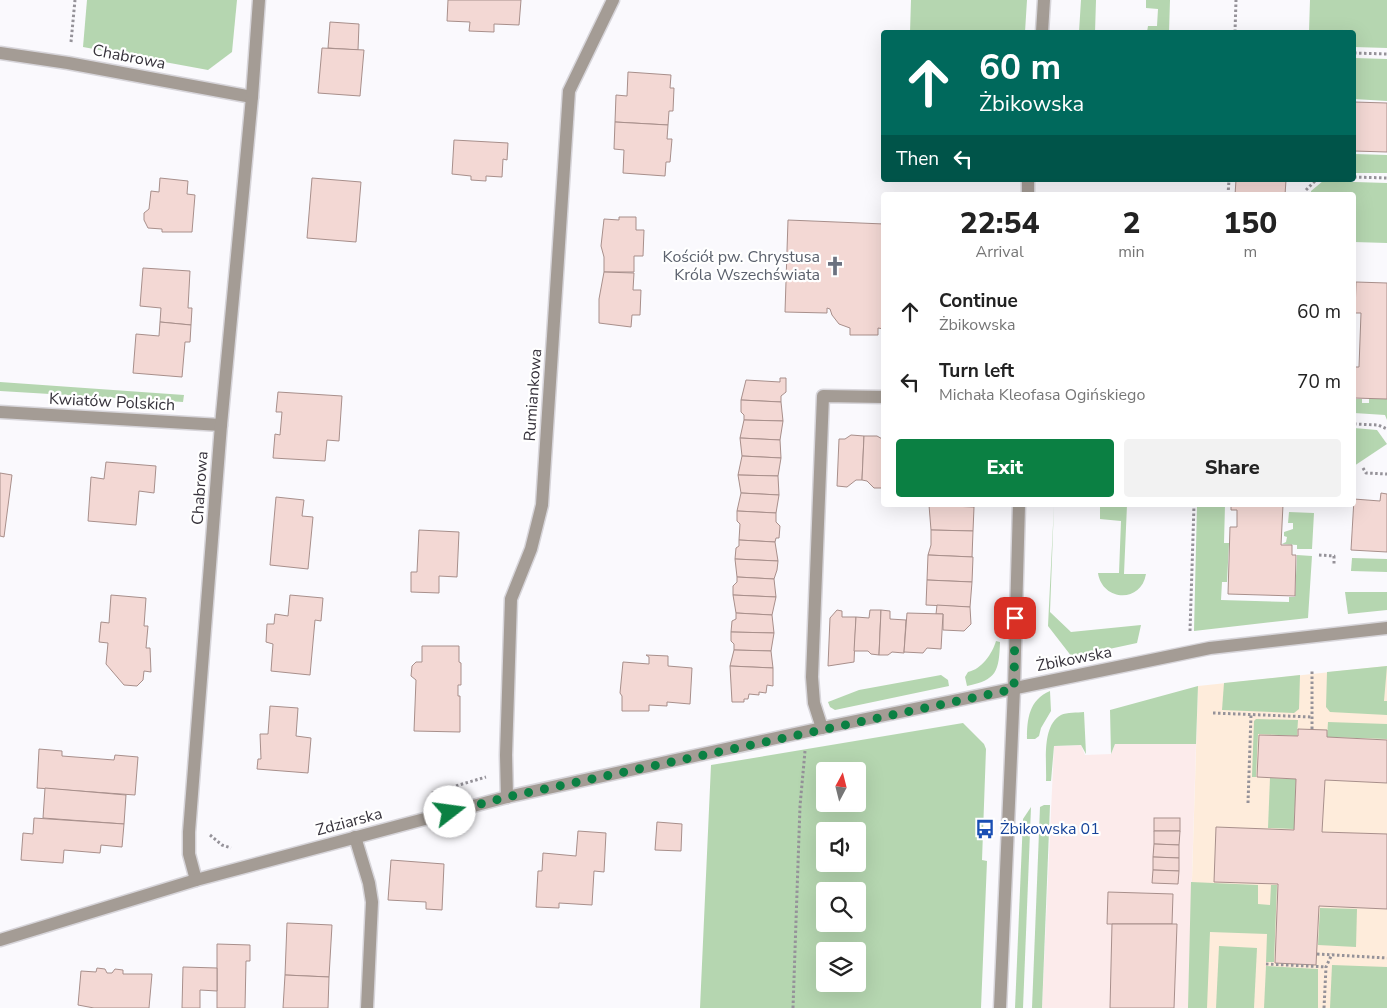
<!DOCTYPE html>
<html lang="en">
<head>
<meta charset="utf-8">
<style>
	:root { --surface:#fff; --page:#f2f2f2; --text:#222; --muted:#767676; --accent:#0b8043 }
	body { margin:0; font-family:"Nunito Sans",sans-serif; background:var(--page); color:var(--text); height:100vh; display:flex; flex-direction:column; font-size:19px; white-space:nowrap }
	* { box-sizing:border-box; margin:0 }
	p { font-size:16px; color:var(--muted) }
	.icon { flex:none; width:28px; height:28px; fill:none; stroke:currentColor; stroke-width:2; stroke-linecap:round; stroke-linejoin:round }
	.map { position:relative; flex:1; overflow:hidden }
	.details { position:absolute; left:881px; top:192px; width:475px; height:315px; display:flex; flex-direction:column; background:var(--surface); border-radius:5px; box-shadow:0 5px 20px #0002 }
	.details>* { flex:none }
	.hud { position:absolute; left:881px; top:30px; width:475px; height:152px; border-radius:5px; box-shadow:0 5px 20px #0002; background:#00695c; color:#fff; overflow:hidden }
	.needle { width:32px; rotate:7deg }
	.buttons { position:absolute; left:816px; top:762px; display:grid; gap:10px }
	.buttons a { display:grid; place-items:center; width:50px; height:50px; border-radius:5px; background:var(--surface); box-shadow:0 5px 20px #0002; font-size:25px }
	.pin { position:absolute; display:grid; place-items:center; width:42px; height:42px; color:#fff; margin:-21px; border-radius:10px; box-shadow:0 2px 8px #0006 }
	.me { position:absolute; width:55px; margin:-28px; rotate:75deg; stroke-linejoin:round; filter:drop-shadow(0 0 4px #0008) }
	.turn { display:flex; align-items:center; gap:18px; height:105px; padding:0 15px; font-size:22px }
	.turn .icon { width:65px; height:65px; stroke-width:2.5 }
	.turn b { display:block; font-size:35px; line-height:42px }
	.then { display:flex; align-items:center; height:48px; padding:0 15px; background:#0003; gap:10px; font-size:19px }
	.eta { display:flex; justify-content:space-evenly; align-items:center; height:85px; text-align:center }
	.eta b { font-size:30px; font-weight:800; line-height:35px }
	.cta { display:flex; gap:10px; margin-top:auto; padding:10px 15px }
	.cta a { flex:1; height:58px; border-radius:5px; background:var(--accent); color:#fff; font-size:20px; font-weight:800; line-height:58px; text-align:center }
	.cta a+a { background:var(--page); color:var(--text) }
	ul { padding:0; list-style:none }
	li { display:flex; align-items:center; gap:15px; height:70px; padding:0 15px }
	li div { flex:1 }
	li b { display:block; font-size:19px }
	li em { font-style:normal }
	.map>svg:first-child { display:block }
	.commercial { fill:#fcebeb }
	.education { fill:#feecdb }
	.green { fill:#b5d6b0; fill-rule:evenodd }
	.building { fill:#f3d8d4; stroke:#a88f8b }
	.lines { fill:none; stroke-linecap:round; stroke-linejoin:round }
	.service-casing { stroke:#d7d5da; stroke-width:15 }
	.minor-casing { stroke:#d7d5da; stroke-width:15 }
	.path { stroke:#959299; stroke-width:3; stroke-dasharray:2.5 2.5; stroke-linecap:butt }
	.service { stroke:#a49c95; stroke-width:12 }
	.minor { stroke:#a49c95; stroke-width:12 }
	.route { stroke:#0b8043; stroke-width:9; stroke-dasharray:0 16.2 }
	.labels { text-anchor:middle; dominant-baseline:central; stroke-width:4.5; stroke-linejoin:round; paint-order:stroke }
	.street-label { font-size:16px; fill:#36323b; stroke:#fff }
	.worship-label { font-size:16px; fill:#5b616d; stroke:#fff; text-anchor:end }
	.transit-label { font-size:16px; fill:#164399; stroke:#fff; text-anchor:start }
</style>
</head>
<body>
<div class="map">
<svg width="1387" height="1008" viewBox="0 0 1387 1008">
	<rect width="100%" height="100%" fill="#faf9fd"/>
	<polygon class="commercial" points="1115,744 1196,744 1188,1008 1042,1008 1054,746 1081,745 1085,755 1111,754"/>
	<polygon class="education" points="1387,666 1387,1008 1188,1008 1198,686"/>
	<g class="green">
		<polygon points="87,0 237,0 232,52 208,70 83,47"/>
		<polygon points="911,0 1027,0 1025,32 910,32"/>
		<polygon points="1081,0 1096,0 1095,32 1079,32"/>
		<polygon points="1146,0 1170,0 1169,32 1147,32 1148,26 1157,26 1158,9 1146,8"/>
		<polygon points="1310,0 1387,0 1387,48 1354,47 1354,32 1309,32"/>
		<polygon points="1354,58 1387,59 1387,101 1354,99"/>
		<polygon points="1354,154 1387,155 1387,173 1354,173"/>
		<polygon points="1323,181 1387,183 1387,243 1354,242 1354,195 1311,195 1311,191"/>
		<polygon points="0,382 184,395 183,402 0,391"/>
		<polygon points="1369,398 1387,399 1387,420 1385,415 1354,413 1354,399 1362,399 1362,403 1369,403"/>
		<polygon points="1354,428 1377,430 1387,444 1354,466"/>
		<polygon points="1054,505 1050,612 1071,632 1141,625 1137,643 1072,657 1048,626"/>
		<path d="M1100,505H1127L1124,574H1146C1141,604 1102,601 1098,573H1119L1121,521L1100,519Z"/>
		<polygon points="1197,505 1225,505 1224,543 1229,543 1227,582 1222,582 1221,600 1289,602 1289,597 1295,597 1297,555 1312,556 1308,618 1194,631"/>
		<polygon points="1289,512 1314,513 1312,549 1297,549 1297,545 1282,544 1286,542 1287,537 1284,536 1284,532 1293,529 1293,523 1288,523"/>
		<polygon points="1352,558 1387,559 1387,572 1351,571"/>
		<polygon points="1345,592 1387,592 1387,610 1348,614"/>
		<path d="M996,641L1000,642C999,671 997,680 967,686L965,677L968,672C982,669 992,654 996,641Z"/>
		<polygon points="1387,666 1384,701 1387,701 1387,715 1330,712 1326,707 1327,672"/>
		<polygon points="941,675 948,680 949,686 835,710 830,707 828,702 859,690"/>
		<polygon points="1300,675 1299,709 1294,713 1222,710 1224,683"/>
		<polygon points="1198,686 1196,744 1115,744 1111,754 1110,710"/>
		<path d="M1050,691L1051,711L1041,728L1039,736L1035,739H1027C1027,719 1029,700 1050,691Z"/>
		<path d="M1084,712L1086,754L1081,745L1054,746L1051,781H1046C1047,763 1041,726 1061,715C1067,712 1077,713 1084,712Z"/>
		<polygon points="1256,719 1298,720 1297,736 1258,734 1256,777 1252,777 1254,721"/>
		<polygon points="1328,722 1387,724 1387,739 1327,737"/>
		<path d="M963,723L984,744L986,749L982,860L987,861L981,1008H700L711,765ZM825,771H858V804H825ZM825,831H858V864H825ZM825,891H858V924H825ZM825,951H858V984H825Z"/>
		<polygon points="1270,778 1296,779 1294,829 1268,828"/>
		<polygon points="1044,805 1050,805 1042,1008 1032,1008 1040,807"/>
		<polygon points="1031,807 1023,1008 1015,1008 1023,819"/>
		<polygon points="1191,882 1258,885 1258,904 1270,905 1271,885 1277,885 1274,962 1266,962 1267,934 1210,932 1207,1008 1188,1008"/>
		<polygon points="1320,908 1357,909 1356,947 1318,945"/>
		<polygon points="1219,946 1257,948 1254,1008 1216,1008"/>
		<polygon points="1332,965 1387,967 1387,1008 1330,1008"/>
		<polygon points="1266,966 1318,969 1318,1008 1264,1008"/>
	</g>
	<g class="building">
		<polygon points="448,0 521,0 519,25 494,24 494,32 469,31 470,22 447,21"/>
		<polygon points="330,22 359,24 358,50 328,48"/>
		<polygon points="322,48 364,50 360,96 318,93"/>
		<polygon points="628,72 671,75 670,88 674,88 673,111 669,111 668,125 615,122 616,95 627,96"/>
		<polygon points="1354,102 1387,103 1387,152 1354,151"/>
		<polygon points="615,122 668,125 667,139 672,139 670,162 666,162 665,176 623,173 624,150 614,149"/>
		<polygon points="454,140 508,143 507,160 503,159 502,177 486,176 486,181 471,180 471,176 452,174"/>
		<polygon points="160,178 188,181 187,194 195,195 192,232 162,232 162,229 148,228 144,220 144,213 149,209 151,191 159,192"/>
		<polygon points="312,178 361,182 356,242 307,238"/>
		<polygon points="1236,180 1286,180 1285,195 1235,195"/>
		<polygon points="619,217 636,217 636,230 644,230 643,256 634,256 634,272 604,272 604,257 601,246 604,219 619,220"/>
		<polygon points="788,220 884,224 884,329 878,328 878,335 850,335 850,328 839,324 832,315 830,309 827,308 827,313 785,312"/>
		<polygon points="143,268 190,271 188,308 192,308 191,325 160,322 161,308 140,306"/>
		<polygon points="604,272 634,273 633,290 641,290 640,315 632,315 631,327 599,323 599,299"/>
		<polygon points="1356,282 1387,283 1387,399 1354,398 1354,367 1359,367 1361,313 1355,313"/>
		<polygon points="160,322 191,325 190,342 185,342 182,377 133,373 136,334 159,336"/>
		<polygon points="780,378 786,378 786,392 781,396 781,402 741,400 746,380 780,382"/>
		<polygon points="278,392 342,396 339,441 327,440 325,461 273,458 275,434 280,435 282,412 276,412"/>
		<polygon points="741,400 781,402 783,421 744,420 744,415 741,412"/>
		<polygon points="744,420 783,421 780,440 740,438"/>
		<polygon points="851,435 864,436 862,480 856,480 847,487 837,486 839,439 845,439"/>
		<polygon points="864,436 877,436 884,440 884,488 874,488 867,481 862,480"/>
		<polygon points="740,438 780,440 781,458 742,456"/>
		<polygon points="742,456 781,458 778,476 738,475"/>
		<polygon points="106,462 156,466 154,493 139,491 136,525 88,521 91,477 104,479"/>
		<polygon points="0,473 12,475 4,537 0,536"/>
		<polygon points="738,475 778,476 779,495 741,493"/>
		<polygon points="741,493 779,495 776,513 737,511"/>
		<polygon points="1381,493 1387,494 1387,552 1351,550 1354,499 1380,501"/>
		<polygon points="276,497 304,500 302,516 313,517 308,569 270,565"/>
		<polygon points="929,505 974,507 973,531 931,530"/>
		<polygon points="1231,505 1283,505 1281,545 1292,545 1292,555 1296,555 1295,596 1228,594 1230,527 1237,527 1237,510 1231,510"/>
		<polygon points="737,511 776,513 776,522 780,526 779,538 776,538 775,542 739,540 740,524 737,521"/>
		<polygon points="419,530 459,532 457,577 439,576 439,593 411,592 411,572 417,572"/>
		<polygon points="931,530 973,531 972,557 928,555 931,545"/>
		<polygon points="739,540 775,542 778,561 735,559 736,548 739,546"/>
		<polygon points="928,555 973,557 972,582 927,580"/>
		<polygon points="735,559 778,561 777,570 774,579 737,577"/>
		<polygon points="737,577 774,579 776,597 733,595 733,586 737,582"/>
		<polygon points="927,580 972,582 970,607 926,605"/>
		<polygon points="111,595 146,598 144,626 148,626 146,648 150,648 151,672 144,671 143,680 137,686 124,685 106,664 108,643 99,642 101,622 109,623"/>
		<polygon points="290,595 323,598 321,621 315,620 310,675 271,671 273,644 266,642 267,624 274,624 275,614 288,616"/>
		<polygon points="733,595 776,597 772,615 736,613"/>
		<polygon points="937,605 970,607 971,624 964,631 943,630 943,614 936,614"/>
		<polygon points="837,610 842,611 842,617 856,617 854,662 828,666 830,618"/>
		<polygon points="870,610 881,610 879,655 871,654 868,651 854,651 856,617 869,618"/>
		<polygon points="881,610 890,611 890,619 906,620 904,653 892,652 888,655 879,655"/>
		<polygon points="736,613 772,615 774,633 731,632 732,621 736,619"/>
		<polygon points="907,613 943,614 941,649 927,648 923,653 904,652"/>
		<polygon points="731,632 774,633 771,651 734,650 734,644 731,641"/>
		<polygon points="422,646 459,646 459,662 461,663 461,685 458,685 458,696 460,696 460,732 414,731 416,680 411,676 412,666 416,662 422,662"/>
		<polygon points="734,650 771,651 773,668 730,666"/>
		<polygon points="646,655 668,656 668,666 692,668 690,704 667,702 667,706 649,705 649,711 622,711 622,696 620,693 623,662 649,664 649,657"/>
		<polygon points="730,666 773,668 773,686 767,685 766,693 759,692 759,695 749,694 748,699 744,699 744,702 732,702"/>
		<polygon points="270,706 298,708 296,736 311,738 308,773 257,769 258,759 261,759 260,734 268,734"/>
		<polygon points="1298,729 1327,730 1327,737 1387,740 1387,783 1325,780 1322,832 1387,834 1387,909 1319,906 1316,965 1275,963 1278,884 1214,882 1216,827 1294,830 1296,779 1257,777 1259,735 1298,736"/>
		<polygon points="39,749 62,751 62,756 114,760 115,755 138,757 135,795 37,788"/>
		<polygon points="45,788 126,795 124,824 43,818"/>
		<polygon points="34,818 124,824 122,847 101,845 100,853 64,850 63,863 21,860 23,833 33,834"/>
		<rect x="1154" y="818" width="26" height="13"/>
		<polygon points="657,822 682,824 681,851 655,850"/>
		<polygon points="578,831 606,833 604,872 594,871 592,905 559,903 559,908 536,907 538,871 542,871 543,853 576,856"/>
		<polygon points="1154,831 1180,831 1179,845 1154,844"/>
		<polygon points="1154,844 1179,845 1179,858 1153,857"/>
		<polygon points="1153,857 1179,858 1179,871 1153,870"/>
		<polygon points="391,860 444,864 442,910 426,909 426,902 388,900"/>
		<polygon points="1153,870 1179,871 1178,884 1152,883"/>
		<polygon points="1108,892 1173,894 1172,924 1107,924"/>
		<polygon points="287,923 332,925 329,977 285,975"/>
		<polygon points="1112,924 1177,924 1174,1008 1110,1008"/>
		<polygon points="217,944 250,945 250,961 246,961 245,1008 217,1008"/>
		<polygon points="183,967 217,968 217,991 200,990 200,1008 182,1008"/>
		<polygon points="97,968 105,969 107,973 112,973 115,969 123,970 123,974 152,974 149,1008 94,1008 78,1005 81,971 96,972"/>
		<polygon points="285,975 329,977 328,1008 283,1008"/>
	</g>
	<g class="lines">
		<defs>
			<g id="service">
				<polyline points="822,728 814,703 812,677 823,396 884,397"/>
				<polyline points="355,837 369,883 372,902 367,1008"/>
			</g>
			<g id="minor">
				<polyline points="1042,32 1044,0"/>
				<polyline points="0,53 68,63 252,97"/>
				<polyline points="1028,195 1028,180"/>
				<polyline points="0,412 221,425"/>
				<polyline points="507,797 506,755 511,599 531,549 542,505 569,91 613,0"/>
				<polyline points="196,880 189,854 189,832 221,425 252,97 259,0"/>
				<polyline points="0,940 196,880 507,797 822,728 1210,648 1387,628"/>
				<polyline points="1000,1008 1014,689 1019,505"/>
			</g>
		</defs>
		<use href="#service" class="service-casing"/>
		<use href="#minor" class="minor-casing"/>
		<g class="path">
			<polyline points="1235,32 1236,0"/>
			<polyline points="71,42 75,0"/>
			<polyline points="1354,53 1387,54"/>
			<polyline points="1354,177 1387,178"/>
			<polyline points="1228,195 1229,180"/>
			<polyline points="1306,195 1306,190 1316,180"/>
			<polyline points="1354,424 1378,425 1387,429"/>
			<polyline points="1363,468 1366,473 1387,474"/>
			<polyline points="1319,555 1334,556 1334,566"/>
			<polyline points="1190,631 1194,505"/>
			<polyline points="1213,713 1312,717"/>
			<polyline points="1312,729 1312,670"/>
			<polyline points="432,793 486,777"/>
			<polyline points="1248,803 1251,715"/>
			<polyline points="210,835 222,845 231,848"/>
			<polyline points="1317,954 1387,958"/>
			<polyline points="1266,964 1326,967"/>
			<polyline points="793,1008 800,806 805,751"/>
			<polyline points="1324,1008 1326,967 1332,954"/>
		</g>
		<use href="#service" class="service"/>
		<use href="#minor" class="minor"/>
	</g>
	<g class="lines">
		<polyline class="route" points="450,812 507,797 1014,689 1015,618"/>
	</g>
	<defs>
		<symbol id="church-bare" viewBox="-9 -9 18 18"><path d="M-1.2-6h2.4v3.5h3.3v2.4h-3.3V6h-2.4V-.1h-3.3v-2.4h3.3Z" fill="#6b7280" stroke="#fff" stroke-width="2.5" paint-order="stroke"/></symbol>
		<symbol id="bus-bare" viewBox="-9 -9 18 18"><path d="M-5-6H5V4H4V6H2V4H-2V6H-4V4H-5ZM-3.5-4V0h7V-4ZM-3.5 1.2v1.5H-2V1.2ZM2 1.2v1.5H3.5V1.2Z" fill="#1a4fb4" stroke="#fff" stroke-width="2.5" paint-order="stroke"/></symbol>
	</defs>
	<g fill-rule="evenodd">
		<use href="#church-bare" x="821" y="252" width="28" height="28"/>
		<use href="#bus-bare" x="971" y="815" width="28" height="28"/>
	</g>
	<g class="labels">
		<g class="street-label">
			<text transform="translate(129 57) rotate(11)">Chabrowa</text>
			<text transform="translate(533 395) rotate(-86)">Rumiankowa</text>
			<text transform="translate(112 402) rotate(3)">Kwiatów Polskich</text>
			<text transform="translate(200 488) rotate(-86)">Chabrowa</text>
			<text transform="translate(1074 659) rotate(-11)">Żbikowska</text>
			<text transform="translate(349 822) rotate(-15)">Zdziarska</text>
		</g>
		<g class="worship-label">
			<text x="820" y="257">Kościół pw. Chrystusa<tspan x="820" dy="18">Króla Wszechświata</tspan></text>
		</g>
		<g class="transit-label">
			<text x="1000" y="829">Żbikowska 01</text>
		</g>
	</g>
</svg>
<div class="buttons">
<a><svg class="needle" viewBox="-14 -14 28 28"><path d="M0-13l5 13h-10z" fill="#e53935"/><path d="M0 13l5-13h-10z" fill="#767676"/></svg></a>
<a><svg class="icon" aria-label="sound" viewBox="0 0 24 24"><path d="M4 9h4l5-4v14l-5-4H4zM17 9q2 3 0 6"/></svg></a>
<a><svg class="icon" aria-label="search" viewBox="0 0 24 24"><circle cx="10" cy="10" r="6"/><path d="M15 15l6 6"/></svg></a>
<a><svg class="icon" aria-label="layers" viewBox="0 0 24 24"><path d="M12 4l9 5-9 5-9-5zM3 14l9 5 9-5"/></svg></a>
</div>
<div class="pin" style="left:1015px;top:618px;background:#d93025"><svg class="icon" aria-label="arrive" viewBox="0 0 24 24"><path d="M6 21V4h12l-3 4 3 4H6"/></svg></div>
<svg class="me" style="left:450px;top:812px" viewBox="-20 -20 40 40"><circle r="19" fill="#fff"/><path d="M0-13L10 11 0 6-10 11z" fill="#0b8043"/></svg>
<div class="hud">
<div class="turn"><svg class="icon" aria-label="ahead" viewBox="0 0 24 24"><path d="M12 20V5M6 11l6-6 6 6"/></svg><div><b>60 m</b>Żbikowska</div></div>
<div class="then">Then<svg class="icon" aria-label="left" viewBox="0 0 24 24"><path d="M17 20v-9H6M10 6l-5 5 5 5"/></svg></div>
</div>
<section class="details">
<div class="eta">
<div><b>22:54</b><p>Arrival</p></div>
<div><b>2</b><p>min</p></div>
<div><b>150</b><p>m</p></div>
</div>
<ul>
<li><svg class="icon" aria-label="ahead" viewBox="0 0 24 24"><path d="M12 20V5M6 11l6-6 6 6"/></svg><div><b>Continue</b><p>Żbikowska</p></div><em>60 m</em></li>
<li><svg class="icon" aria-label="left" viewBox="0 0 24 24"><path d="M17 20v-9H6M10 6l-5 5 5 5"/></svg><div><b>Turn left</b><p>Michała Kleofasa Ogińskiego</p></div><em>70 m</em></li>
</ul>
<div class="cta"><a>Exit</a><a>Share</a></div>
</section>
</div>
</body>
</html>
